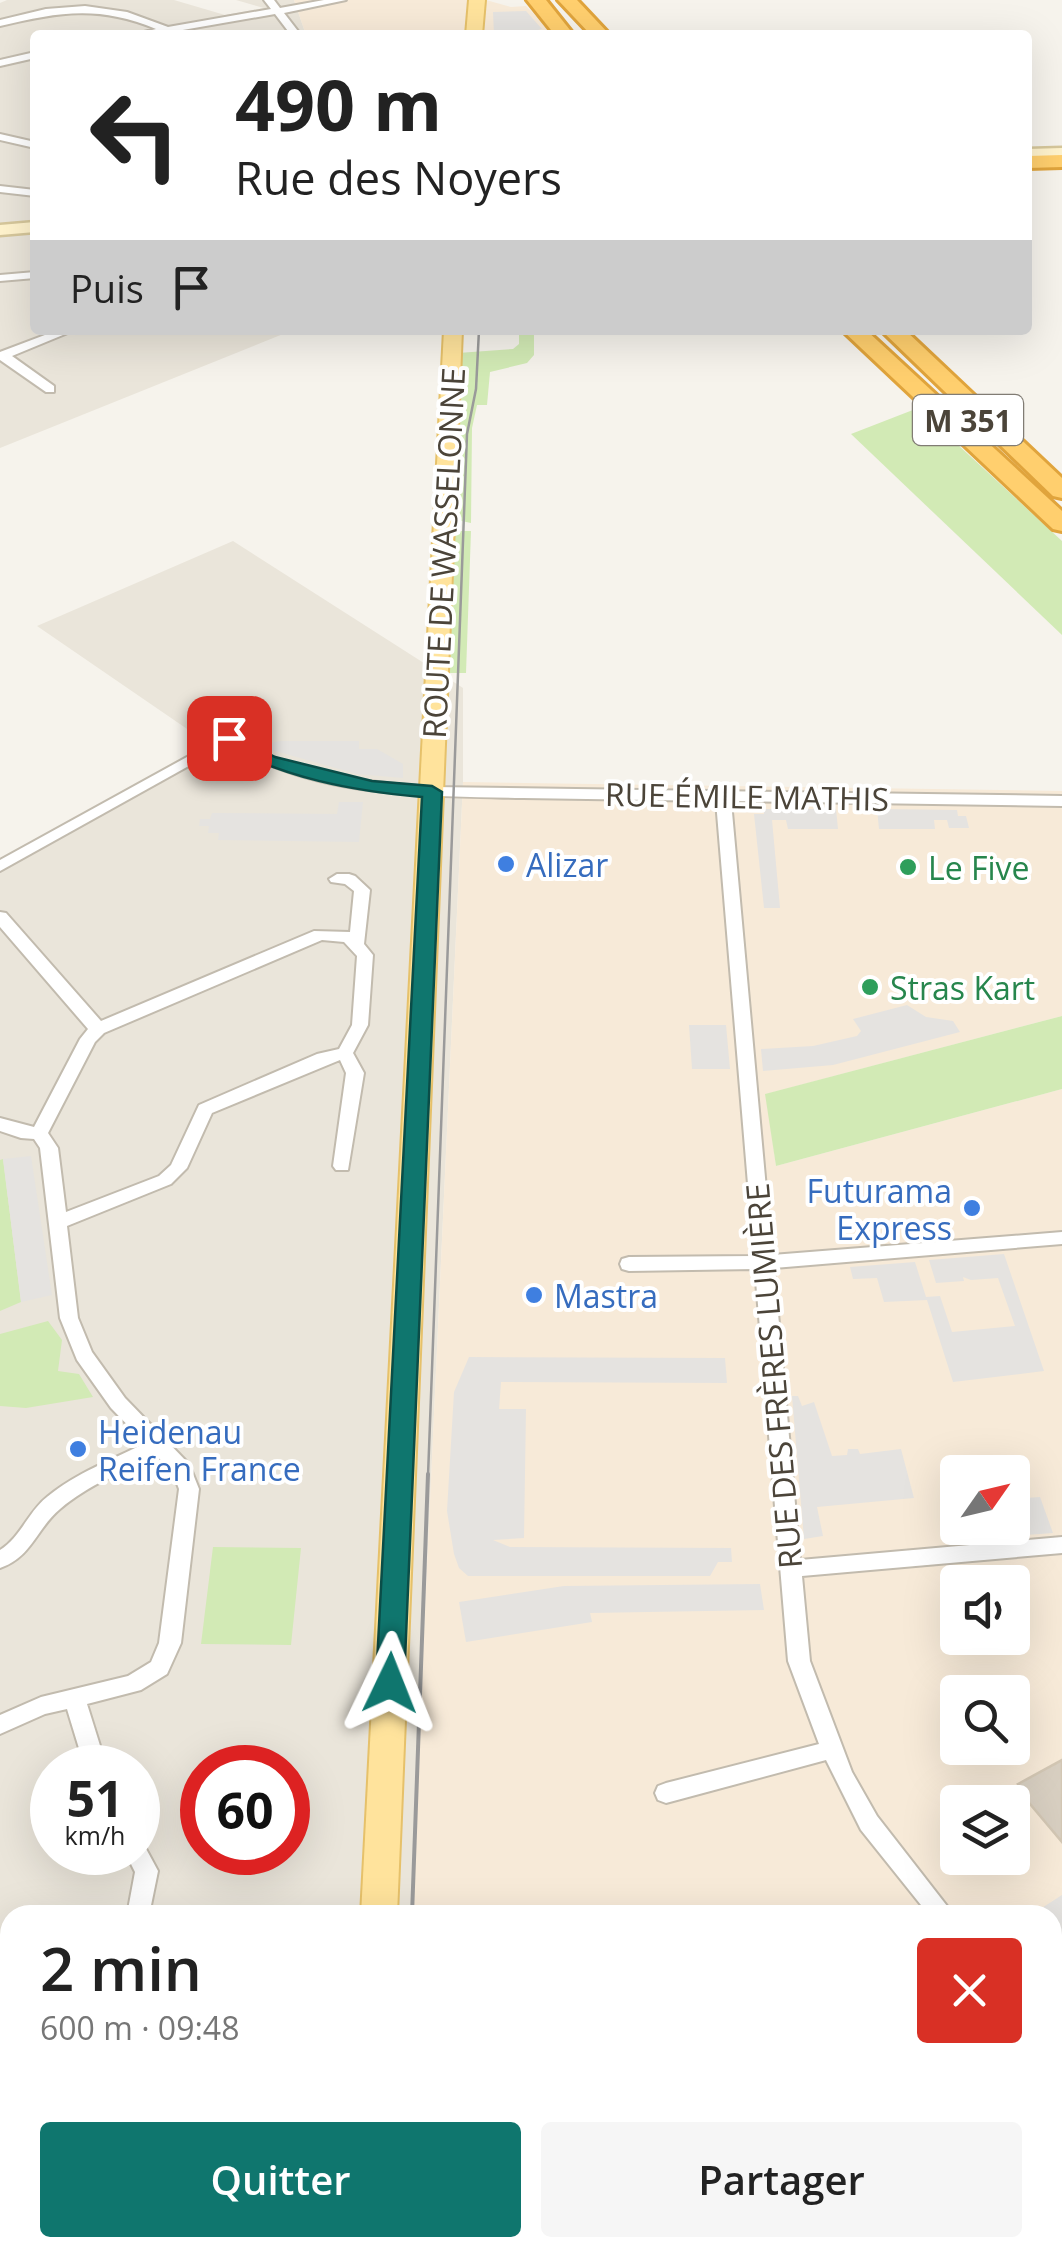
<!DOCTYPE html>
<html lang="fr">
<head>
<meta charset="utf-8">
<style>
	:root { --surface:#fff; --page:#f6f6f6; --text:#222; --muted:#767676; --accent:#0f766e }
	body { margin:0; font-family:"Open Sans",sans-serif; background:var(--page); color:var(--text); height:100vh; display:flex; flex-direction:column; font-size:38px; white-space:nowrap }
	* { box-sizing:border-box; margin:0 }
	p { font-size:32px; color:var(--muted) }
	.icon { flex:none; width:55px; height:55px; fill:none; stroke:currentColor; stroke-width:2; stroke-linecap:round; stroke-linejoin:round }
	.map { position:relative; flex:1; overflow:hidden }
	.side { position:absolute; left:0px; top:1905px; width:1062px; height:352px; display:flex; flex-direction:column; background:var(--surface); border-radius:30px 30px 0 0; box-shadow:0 10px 40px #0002 }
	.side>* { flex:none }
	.guide { position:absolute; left:30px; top:30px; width:1002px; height:305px; border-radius:10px; box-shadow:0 10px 40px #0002; background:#fff; color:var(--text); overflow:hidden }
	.needle { width:65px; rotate:56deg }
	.controls { position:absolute; left:940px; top:1455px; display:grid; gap:20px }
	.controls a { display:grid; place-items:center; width:90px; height:90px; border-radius:10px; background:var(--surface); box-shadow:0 10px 40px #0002; font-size:50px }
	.speed { position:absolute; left:30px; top:1745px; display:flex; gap:20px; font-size:50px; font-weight:700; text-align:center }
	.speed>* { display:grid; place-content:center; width:130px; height:130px; border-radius:50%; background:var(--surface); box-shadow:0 10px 40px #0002; line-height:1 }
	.speed small { font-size:25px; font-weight:400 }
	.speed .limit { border:15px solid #d22; background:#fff; color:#111 }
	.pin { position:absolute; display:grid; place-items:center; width:85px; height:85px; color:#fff; margin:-42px; border-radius:20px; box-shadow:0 5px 15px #0006 }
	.me { position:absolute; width:110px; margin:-55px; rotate:2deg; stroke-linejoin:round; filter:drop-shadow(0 0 8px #0008) }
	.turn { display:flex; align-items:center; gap:35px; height:210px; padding:0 40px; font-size:45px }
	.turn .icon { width:130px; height:130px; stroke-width:2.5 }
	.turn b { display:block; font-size:70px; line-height:85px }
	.then { display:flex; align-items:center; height:95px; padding:0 40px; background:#0003; gap:20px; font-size:38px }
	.round { display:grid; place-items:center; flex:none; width:105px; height:105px; border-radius:10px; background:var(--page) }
	.head { display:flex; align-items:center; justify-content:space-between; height:170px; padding:0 40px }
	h1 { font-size:60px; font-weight:600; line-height:75px }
	.primary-button { display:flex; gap:20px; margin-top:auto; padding:20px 40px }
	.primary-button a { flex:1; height:115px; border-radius:10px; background:var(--accent); color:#fff; font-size:40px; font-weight:600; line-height:115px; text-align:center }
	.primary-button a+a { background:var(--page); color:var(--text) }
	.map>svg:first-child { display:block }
	.residential { fill:#eae5da; fill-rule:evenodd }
	.commercial { fill:#f7ead8; fill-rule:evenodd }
	.green { fill:#d2eab5 }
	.parking { fill:#e5e3e0 }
	.building { fill:#d8cfc1; stroke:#d3c7b4; stroke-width:2.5 }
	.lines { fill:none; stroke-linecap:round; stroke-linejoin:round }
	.street-casing { stroke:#c2bbae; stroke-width:4 }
	.secondary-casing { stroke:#d6c79b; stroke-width:5 }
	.primary-casing { stroke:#e6c16a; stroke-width:4 }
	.highway-casing { stroke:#e0a43c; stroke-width:6 }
	.street { fill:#fff; fill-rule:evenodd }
	.secondary { fill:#fff3cd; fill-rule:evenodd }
	.primary { fill:#ffe39c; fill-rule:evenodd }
	.highway { fill:#ffcf6e; fill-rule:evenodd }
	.tram-far1 { stroke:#9a9a9a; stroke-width:2.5 }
	.tram { stroke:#9a9a9a; stroke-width:4 }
	.route { fill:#0f766e; stroke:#0a4d48; stroke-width:2.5 }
	.shop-dot { fill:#3f7fe0; stroke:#fff; stroke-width:4 }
	.leisure-dot { fill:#2e9e5b; stroke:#fff; stroke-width:4 }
	.labels { text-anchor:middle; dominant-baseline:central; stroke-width:8; stroke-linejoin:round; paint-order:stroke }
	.shield { fill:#fff; stroke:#817c74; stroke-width:2.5 }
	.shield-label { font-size:30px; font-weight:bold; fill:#4b4439 }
	.street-label { font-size:32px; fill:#4b4439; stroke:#fff }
	.shop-label { font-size:32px; fill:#366cbe; stroke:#fff; text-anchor:start }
	.leisure-label { font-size:32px; fill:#27864d; stroke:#fff; text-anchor:start }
</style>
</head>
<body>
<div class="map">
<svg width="1062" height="2256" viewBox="0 0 1062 2256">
	<rect width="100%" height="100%" fill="#f6f3ec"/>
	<g class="residential">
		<polygon points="7,0 174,0 225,15 264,8 236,0 294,0 306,35 35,35 35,330 293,330 0,448 0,3"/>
		<path d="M233,541L463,688V782L411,1915H10V2248H395V2256H0V863L209,744L37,626ZM52,1768H138V1852H52ZM202,1768H288V1852H202Z"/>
	</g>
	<g class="commercial">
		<polygon points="294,0 486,0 511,7 526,6 555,35 306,35"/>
		<path d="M463,782L1062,791V1016L766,1094L776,1166L1062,1089V2256H395V2248H1052V1915H411ZM958,1472H1012V1528H958ZM958,1582H1012V1638H958ZM958,1692H1012V1748H958ZM958,1802H1012V1858H958Z"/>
	</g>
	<g class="green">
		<polygon points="519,330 534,330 534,355 527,363 490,372 487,405 477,405 472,428 471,523 452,519 458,353 513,349 519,344"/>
		<polygon points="918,408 1062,541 1062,635 851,434"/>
		<polygon points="458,531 471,531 466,673 442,673 451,535"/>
		<polygon points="1062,1016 1062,1089 776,1166 765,1094"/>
		<polygon points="3,1159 21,1302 0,1311 0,1160"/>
		<polygon points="48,1321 62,1340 58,1371 79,1374 93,1397 26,1408 0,1406 0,1334"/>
		<polygon points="213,1547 301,1548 291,1645 201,1644"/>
	</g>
	<g class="parking">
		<polygon points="526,11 542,29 538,30 542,35 494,35 493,12"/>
		<polygon points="278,741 359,741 359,749 377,749 403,764 403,778 357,774 261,747"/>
		<polygon points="339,802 363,802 359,842 218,840 219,833 208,833 209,826 199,826 200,819 210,819 212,813 337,814"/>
		<polygon points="764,809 836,809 838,829 788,829 786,820 772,820 780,908 764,908 754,814 764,814"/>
		<polygon points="877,809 957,810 958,816 966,816 969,828 949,828 947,820 934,820 935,829 879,829"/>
		<polygon points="907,1005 926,1017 953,1021 960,1032 833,1065 763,1071 761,1049 813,1046 857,1036 861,1031 853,1019"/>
		<polygon points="689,1025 726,1025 730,1069 692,1069"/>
		<polygon points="31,1156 52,1295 21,1302 3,1159"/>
		<polygon points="1004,1254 1044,1371 953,1382 927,1300 884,1302 877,1278 853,1279 850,1267 915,1262 926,1297 940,1296 952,1332 1015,1326 998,1278 971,1280 963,1277 964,1281 936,1283 929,1260"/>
		<polygon points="469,1357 725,1358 727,1383 501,1382 499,1409 526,1409 524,1538 493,1540 510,1547 731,1548 732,1562 718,1562 710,1576 468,1576 459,1568 454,1554 447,1511 454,1392"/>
		<polygon points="792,1396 798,1396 802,1406 814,1402 832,1456 847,1455 848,1449 858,1449 860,1454 901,1449 914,1498 817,1507 823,1536 804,1539"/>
		<polygon points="1040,1497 1053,1533 987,1538 984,1528 1012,1528 1013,1499"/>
		<polygon points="760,1584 764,1610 590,1613 592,1622 466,1642 459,1602 564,1586"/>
		<polygon points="1062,1895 1062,2018 1053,2007 1052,1915 1031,1915"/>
	</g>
	<polygon class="building" points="1062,1760 1062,1842 1025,1798 1028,1796 1018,1784"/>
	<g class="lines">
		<defs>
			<g id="street">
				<path d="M264,0H274L280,8L324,0H346L284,13L301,35H291L275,14L154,35H132L156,29C99,5 58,12 0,26V20L46,9L85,6L127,12L168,27L271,9Z"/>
				<polygon points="35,52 35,58 0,66 0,60"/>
				<polygon points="0,134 35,142 35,148 0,140"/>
				<polygon points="0,186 35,190 35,196 0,192"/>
				<polygon points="35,272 35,278 0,281 0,275"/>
				<polygon points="58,330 75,330 12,356 54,386 54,392 46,392 0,360 0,352"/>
				<path d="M229,735C248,741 265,755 285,762C333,779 382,783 432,787L1062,796V806L731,801L772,1255L1062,1232V1244L774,1268L800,1560L1062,1537V1553L802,1576L810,1661L852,1772L877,1816L954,1915H929L861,1830L826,1760L666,1803L658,1800L655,1793L658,1786L666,1783L819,1744L788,1661L755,1269L629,1271L622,1269L620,1264L622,1259L629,1257L754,1256L716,801C651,800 587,799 523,798C421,796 314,798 224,742V736Z"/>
				<polygon points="216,741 223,745 221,748 0,871 0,860"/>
				<path d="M349,874L355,876L370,890L364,944L373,955L368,1025L353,1053L364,1073L348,1170H336L333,1166L346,1073L340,1060L212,1113L187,1168L171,1184L67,1226L78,1318L92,1352L125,1398L189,1464L199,1489L181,1643L167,1674L141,1690L87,1704L107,1768H85L67,1709L45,1714L0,1734V1715L41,1697L128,1676L151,1662L159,1643L179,1489L173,1473L156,1455C124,1471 88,1485 60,1509C36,1529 32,1557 0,1568V1550C21,1537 28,1512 47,1497C76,1473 112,1460 145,1443L111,1408L77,1360L60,1318L40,1148L34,1139L21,1138L0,1131V1118L34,1127L80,1039L88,1029L0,927V912L6,913L101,1021L314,931L350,932L354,891L345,884L331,882L329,879L337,874ZM322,940L344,942L357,956L352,1025L339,1049L317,1054L199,1105L171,1165L159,1176L66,1212L58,1148L48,1133L95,1042L104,1033Z"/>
				<polygon points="138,1843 144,1845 158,1871 149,1915 127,1915 135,1872 125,1852 138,1852"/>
				<polygon points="0,2032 10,2038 10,2073 0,2067"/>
				<polygon points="1052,2032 1062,2037 1062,2065 1052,2061"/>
				<polygon points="72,2248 97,2248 101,2256 75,2256"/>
				<polygon points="202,2248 254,2248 250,2256 198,2256"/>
			</g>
			<g id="secondary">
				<polygon points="1062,148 1062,158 1028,157 1028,149"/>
				<polygon points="35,222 35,232 0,235 0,225"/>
			</g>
			<g id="primary">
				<polygon points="469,0 485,0 482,35 466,35"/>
				<polygon points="444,330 462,330 397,1915 361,1915"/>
				<rect x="341" y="2248" width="40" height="8"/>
			</g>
			<g id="highway">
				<polygon points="527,0 546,0 574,35 555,35"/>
				<polygon points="558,0 577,0 610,35 591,35"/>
				<polygon points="1062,155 1062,167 1028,168 1028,156"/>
				<polygon points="842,330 866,330 1062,511 1062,531 1053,529"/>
				<polygon points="881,330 905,330 1062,478 1062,498 1053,496"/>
			</g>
		</defs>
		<use href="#street" class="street-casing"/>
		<use href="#secondary" class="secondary-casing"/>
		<use href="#primary" class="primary-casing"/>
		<use href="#highway" class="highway-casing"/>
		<use href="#street" class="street"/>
		<use href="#secondary" class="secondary"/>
		<use href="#primary" class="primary"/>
		<use href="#highway" class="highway"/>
		<polyline class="tram-far1" points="428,1476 467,434 476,389 479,330"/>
		<g class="tram">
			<polyline points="412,1915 428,1474"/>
			<polyline points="389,2248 389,2256"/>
		</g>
	</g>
	<path class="route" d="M229,733L275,757L372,781L432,786L442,792L404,1683L400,1691L390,1695L380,1691L376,1683L422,797C353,791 282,778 222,743V734Z"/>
	<g class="shop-dot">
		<circle cx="506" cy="864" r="10"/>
		<circle cx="972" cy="1208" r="10"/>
		<circle cx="534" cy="1295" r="10"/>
		<circle cx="78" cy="1449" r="10"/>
	</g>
	<g class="leisure-dot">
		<circle cx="908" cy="867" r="10"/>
		<circle cx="870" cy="987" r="10"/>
	</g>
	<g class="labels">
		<rect class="shield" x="913" y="395" width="110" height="50" rx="8"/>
		<g class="shield-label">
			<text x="968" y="420">M 351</text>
		</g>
		<g class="street-label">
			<text transform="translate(443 553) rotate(-87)">ROUTE DE WASSELONNE</text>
			<text transform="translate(747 796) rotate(1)">RUE ÉMILE MATHIS</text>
			<text transform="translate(773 1376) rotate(-95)">RUE DES FRÈRES LUMIÈRE</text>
		</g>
		<g class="shop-label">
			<text x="526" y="864">Alizar</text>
			<text x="952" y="1190" text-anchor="end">Futurama<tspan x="952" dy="37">Express</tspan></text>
			<text x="554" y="1295">Mastra</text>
			<text x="98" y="1431">Heidenau<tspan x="98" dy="37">Reifen France</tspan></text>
		</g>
		<g class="leisure-label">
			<text x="928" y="867">Le Five</text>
			<text x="890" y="987">Stras Kart</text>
		</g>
	</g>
</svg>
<div class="controls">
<a><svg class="needle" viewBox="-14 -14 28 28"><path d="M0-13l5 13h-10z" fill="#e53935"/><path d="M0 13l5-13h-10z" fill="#767676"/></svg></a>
<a><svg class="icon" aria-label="sound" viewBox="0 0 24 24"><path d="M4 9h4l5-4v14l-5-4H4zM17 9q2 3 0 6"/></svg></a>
<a><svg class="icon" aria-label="search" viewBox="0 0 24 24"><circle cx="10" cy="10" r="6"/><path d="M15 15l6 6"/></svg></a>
<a><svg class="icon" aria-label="layers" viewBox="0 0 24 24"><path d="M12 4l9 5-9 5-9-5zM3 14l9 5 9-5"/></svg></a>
</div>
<div class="speed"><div>51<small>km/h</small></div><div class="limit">60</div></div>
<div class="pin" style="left:229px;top:738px;background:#d93025"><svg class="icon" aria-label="arrive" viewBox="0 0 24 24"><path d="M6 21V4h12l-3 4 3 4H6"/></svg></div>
<svg class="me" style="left:390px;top:1683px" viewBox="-20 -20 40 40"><path d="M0-17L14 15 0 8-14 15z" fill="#0f766e" stroke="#fff" stroke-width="4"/></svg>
<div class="guide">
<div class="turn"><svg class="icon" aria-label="left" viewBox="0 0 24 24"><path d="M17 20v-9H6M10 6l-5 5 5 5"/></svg><div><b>490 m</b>Rue des Noyers</div></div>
<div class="then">Puis<svg class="icon" aria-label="arrive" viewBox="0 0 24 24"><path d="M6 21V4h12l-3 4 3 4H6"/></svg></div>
</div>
<section class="side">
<div class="head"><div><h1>2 min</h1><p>600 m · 09:48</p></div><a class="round" style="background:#d93025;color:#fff"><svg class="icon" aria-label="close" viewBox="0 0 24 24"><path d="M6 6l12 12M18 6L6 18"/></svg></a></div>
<div class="primary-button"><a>Quitter</a><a>Partager</a></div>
</section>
</div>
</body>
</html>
